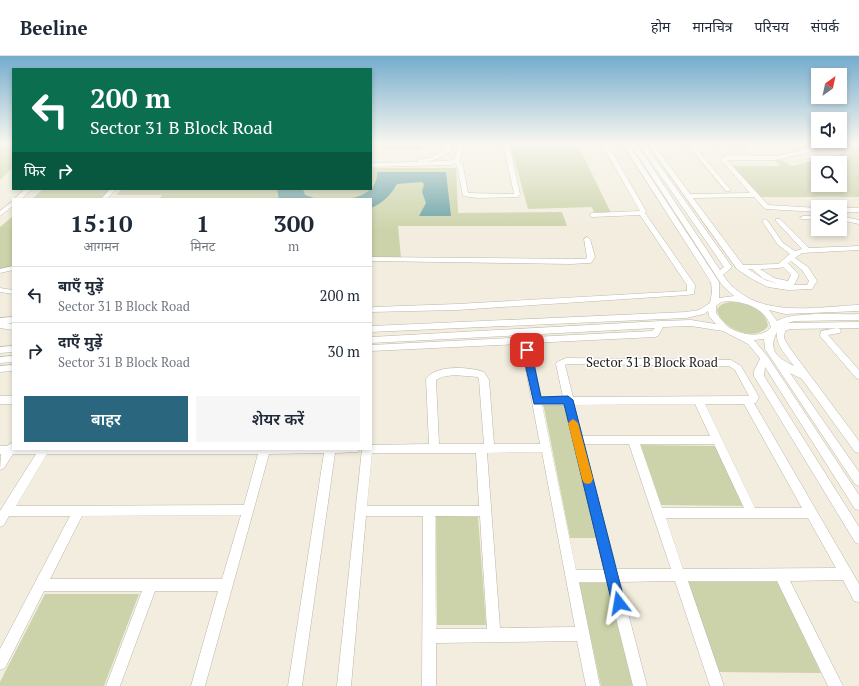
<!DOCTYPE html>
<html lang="hi">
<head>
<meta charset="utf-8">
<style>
	:root { --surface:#fff; --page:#f6f6f7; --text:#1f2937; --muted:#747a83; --line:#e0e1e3; --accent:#2a667e }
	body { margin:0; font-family:"PT Serif","Noto Sans Devanagari",serif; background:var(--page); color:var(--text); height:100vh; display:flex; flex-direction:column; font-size:15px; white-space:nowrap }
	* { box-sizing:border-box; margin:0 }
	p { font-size:13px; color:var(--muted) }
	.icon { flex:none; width:22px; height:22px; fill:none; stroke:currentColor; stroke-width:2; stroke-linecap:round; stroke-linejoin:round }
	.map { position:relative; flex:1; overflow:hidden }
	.sheet { position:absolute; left:12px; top:142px; width:360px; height:252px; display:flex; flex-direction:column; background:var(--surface); border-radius:0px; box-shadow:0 2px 6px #0003 }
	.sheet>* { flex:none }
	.banner { position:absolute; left:12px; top:12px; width:360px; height:122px; border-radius:0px; box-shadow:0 2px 6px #0003; background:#0b6e4f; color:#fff; overflow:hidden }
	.needle { width:26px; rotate:33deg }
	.buttons { position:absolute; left:811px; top:12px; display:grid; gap:8px }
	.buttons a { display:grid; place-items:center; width:36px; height:36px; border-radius:0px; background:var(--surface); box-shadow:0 2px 6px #0003; font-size:20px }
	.pin { position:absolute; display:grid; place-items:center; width:34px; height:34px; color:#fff; margin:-17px; border-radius:8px; box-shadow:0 2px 6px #0006 }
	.me { position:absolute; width:44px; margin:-22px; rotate:346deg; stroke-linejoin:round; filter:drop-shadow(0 0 3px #0008) }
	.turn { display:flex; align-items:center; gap:14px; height:84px; padding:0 12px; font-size:18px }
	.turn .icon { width:52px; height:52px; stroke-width:2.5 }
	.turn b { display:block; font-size:28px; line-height:34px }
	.then { display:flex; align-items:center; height:38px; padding:0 12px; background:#0003; gap:8px; font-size:15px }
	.eta { display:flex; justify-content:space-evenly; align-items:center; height:68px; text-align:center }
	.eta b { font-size:24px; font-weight:600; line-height:28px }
	.primary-button { display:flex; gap:8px; margin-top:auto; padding:8px 12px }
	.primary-button a { flex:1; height:46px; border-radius:0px; background:var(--accent); color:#fff; font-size:16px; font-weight:600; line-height:46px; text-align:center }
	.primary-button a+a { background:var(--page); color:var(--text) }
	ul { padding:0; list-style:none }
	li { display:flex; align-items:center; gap:12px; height:56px; padding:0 12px; border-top:1px solid var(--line) }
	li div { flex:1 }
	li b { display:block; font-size:15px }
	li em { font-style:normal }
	header { display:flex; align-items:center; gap:24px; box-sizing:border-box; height:56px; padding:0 20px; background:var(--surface); border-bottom:1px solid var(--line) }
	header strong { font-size:19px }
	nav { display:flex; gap:22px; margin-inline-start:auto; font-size:14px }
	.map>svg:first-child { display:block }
	.green { fill:#ccd3aa; fill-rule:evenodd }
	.water { fill:#67a0a4 }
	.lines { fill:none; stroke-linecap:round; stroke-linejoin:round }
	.minor-casing { stroke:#bbb6a7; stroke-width:1 }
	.minor { fill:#fff; fill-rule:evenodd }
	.route { fill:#1a73e8; stroke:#114b97 }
	.slow { fill:#f59e0b }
	.labels { text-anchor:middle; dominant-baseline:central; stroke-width:3; stroke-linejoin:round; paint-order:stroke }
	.street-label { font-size:13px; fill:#211f1a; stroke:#fff }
</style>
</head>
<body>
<header>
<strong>Beeline</strong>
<nav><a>होम</a><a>मानचित्र</a><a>परिचय</a><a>संपर्क</a></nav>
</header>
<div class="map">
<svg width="859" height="630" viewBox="0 0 859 630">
	<rect width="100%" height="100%" fill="#f2edde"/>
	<g class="green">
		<polygon points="0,87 13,87 13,111 0,124"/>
		<polygon points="384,87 421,87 421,94 383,94"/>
		<polygon points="510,87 577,87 611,157 594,156 592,151 528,153"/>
		<path d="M837,87H859V141H761L731,110H780L775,104H781L792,110L849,96ZM818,107H840V129H818Z"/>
		<polygon points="371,112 456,112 458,157 562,156 567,170 398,170 401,202 371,202 371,143 160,143 162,139 116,139 122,133 371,133"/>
		<polygon points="43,133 112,133 104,143 32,143"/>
		<polygon points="13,160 13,213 0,214 0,171"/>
		<path d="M734,246C748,248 766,253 768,270C756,287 721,273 717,254C720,247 727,246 734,246Z"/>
		<polygon points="543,347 565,347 598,482 570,482"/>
		<polygon points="639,389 715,390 743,450 660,449"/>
		<polygon points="436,460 478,461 486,569 437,569"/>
		<polygon points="687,526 778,526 821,617 719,616"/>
		<polygon points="579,527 609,527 635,630 601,630"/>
		<polygon points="45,538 139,538 104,630 0,630 0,626"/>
	</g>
	<g class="water">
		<path d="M377,116H446L451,160H419L426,147L422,136L424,128L422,126L397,128C391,139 383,147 371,152V143H348C364,140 378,133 377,116Z"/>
		<polygon points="277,133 303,133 305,139 317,143 279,143"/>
	</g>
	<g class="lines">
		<defs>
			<g id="minor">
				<polygon points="446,87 452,87 451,95 437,103 426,106 454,104 457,94 457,87 463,87 463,94 459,105 463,110 468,137 514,138 503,87 509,87 520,138 518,141 478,142 463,140 457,110 455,107 450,109 371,111 371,107 418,106 418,104 430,102 446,93"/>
				<polygon points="601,87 607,87 646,155 645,157 695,229 694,238 687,239 457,254 371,256 371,252 374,251 457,248 687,235 687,229 640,159 592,161 589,159 592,157 640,155"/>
				<path d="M622,87H628L719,226V242L734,240L722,229L630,87H636L720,214L724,211L638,87H644L732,211L723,219C753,264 812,251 859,249V255L785,258L769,254L777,265C793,255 839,259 859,258V264L795,265L784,268L788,267L859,266V272L790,273L785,275L784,282L789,291L859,385V397L855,396L802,323L790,317L859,416V430L855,428L765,293L764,283L754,284L768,301L859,439V454L855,453L765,311L764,320L859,471V488L855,486L754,320V315L760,303L759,301L748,288L723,275L691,270L663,271L658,280L655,281L530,287L541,341H563L556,308L557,306L566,302L731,304L741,310L759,341L756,347H754L859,528V546L854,545L843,524L790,525L843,630H828L777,525H688L724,630H710L675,525L620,526L647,630H633L607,526H579L600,630H586L577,585L436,587V630H422L423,460H366L351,630H337L362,393H371V389L429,388L426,323C436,308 470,311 484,316L489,324L494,388H540L521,288L371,295V289L652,275L655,272L371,287V281L661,265L691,264L716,268L709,260L708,255L704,258L686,262L371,276V270L686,256L699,254L710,247L712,236L711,226ZM728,245C746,246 765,252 771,271C763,284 737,278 727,270C723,266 719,261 716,257V250L721,246ZM777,276C775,289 787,300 794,310C778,303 767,294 777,276ZM567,308L729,310L735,314L749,340L573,341L565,309ZM454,319L478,321L479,324L484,388H439L436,324L442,321ZM695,348L710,380H582L574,349ZM705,348H744L802,452H755ZM542,349H565L604,514H576ZM584,388H629L671,513H617ZM640,388H714L744,452H662ZM542,396L575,571L500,572L487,397ZM372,397H476L479,450H367ZM435,460H480L487,573H436ZM666,462H808L836,512L683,513Z"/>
				<path d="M647,87H653L690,138L750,137L721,104V102L730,99L776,100L827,89L826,87H832V91L776,104H727L768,149L818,152V156L766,153L764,152L754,141L693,142L743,209L778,208L790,198L778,189L762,165L765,163L767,164L783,187L795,195L802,193L776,165V163H780L809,192L859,190V194L802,197L795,202L808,211L817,225L812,233L788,234L768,231L752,223L737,213ZM791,205L802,214L809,225L807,229H792H794L799,219L788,207ZM783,211L791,219L788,225L774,222L760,213L779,212ZM748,213H752L764,223L779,228L765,224Z"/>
				<polygon points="686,87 692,87 730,133 730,135 726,135"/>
				<polygon points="717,87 723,87 731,95 726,96"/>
				<polygon points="742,87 748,87 755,95 754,96 750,96"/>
				<polygon points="25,133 32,133 21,143 14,143"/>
				<polygon points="110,133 116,133 107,143 101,143"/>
				<polygon points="13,145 13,150 0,160 0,155"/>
				<rect x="840" y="152" width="19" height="4"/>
				<polygon points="803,160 818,160 818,164 801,163 800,162"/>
				<polygon points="840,160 859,164 859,168 840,164"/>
				<polygon points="587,181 590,183 595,201 591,207 588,207 571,208 371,205 371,201 586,203 587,201 584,183"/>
				<polygon points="13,210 13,214 0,217 0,213"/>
				<polygon points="0,232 13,234 13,238 0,236"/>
				<polygon points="13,261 13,267 7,267 13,268 13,274 0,272 0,262"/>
				<polygon points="837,272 840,273 841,275 840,277 828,279 859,314 859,323 856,322 820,280 821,275"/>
				<polygon points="13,290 13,296 0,297 0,291"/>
				<polygon points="13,300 13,306 0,307 0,301"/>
				<polygon points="13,309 13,315 0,316 0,310"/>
				<rect x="0" y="340" width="13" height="8"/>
				<path d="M12,387L13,393H359L358,396L335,397L302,630H288L324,397L269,398L205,630H191L218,535H155L120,630H106L142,535H44L5,612L0,614V593L70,460H9L4,469L0,471V455L36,398H13L4,412L0,414L1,398H0V390H7ZM47,398H258L244,449L16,450ZM241,459L222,523H50L82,460Z"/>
			</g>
		</defs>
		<use href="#minor" class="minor-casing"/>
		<use href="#minor" class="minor"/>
	</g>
	<linearGradient id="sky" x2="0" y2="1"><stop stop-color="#74accd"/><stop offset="0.5" stop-color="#f9f7f0"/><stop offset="1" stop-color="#f9f7f0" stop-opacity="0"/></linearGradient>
	<rect width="859" height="175" fill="url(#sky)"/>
	<polygon class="route" points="527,291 531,294 541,341 568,340 573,344 625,547 624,552 619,554 614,552 612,547 564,348 534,348 522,294"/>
	<polygon class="slow" points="573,363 578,367 593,423 591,427 588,428 584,427 582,423 568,367"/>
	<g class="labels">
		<g class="street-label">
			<text x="652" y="306">Sector 31 B Block Road</text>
		</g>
	</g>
</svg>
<div class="buttons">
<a><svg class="needle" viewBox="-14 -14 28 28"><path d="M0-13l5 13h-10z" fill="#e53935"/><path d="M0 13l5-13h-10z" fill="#747a83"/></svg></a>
<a><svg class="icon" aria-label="sound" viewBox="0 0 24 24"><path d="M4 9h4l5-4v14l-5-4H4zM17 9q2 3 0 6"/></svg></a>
<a><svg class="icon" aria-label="search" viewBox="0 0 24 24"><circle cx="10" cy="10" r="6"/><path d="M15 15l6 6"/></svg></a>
<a><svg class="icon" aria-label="layers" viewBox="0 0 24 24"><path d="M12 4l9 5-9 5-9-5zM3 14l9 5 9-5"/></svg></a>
</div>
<div class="pin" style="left:527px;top:294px;background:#d93025"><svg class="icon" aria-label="arrive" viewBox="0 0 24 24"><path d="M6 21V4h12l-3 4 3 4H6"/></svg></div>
<svg class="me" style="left:619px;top:547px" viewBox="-20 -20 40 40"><path d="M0-17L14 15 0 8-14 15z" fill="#1a73e8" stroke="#fff" stroke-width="4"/></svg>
<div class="banner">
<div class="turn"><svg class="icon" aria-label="left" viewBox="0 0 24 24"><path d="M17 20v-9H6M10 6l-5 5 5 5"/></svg><div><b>200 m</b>Sector 31 B Block Road</div></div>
<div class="then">फिर<svg class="icon" aria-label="right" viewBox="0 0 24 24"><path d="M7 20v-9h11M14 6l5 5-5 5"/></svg></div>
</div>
<section class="sheet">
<div class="eta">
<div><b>15:10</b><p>आगमन</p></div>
<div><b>1</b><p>मिनट</p></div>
<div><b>300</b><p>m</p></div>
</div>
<ul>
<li><svg class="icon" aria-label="left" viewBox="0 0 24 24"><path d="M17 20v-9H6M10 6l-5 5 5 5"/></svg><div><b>बाएँ मुड़ें</b><p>Sector 31 B Block Road</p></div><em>200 m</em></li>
<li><svg class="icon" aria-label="right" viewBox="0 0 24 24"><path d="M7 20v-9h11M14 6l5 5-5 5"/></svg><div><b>दाएँ मुड़ें</b><p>Sector 31 B Block Road</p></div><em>30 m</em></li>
</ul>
<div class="primary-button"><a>बाहर</a><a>शेयर करें</a></div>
</section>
</div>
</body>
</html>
